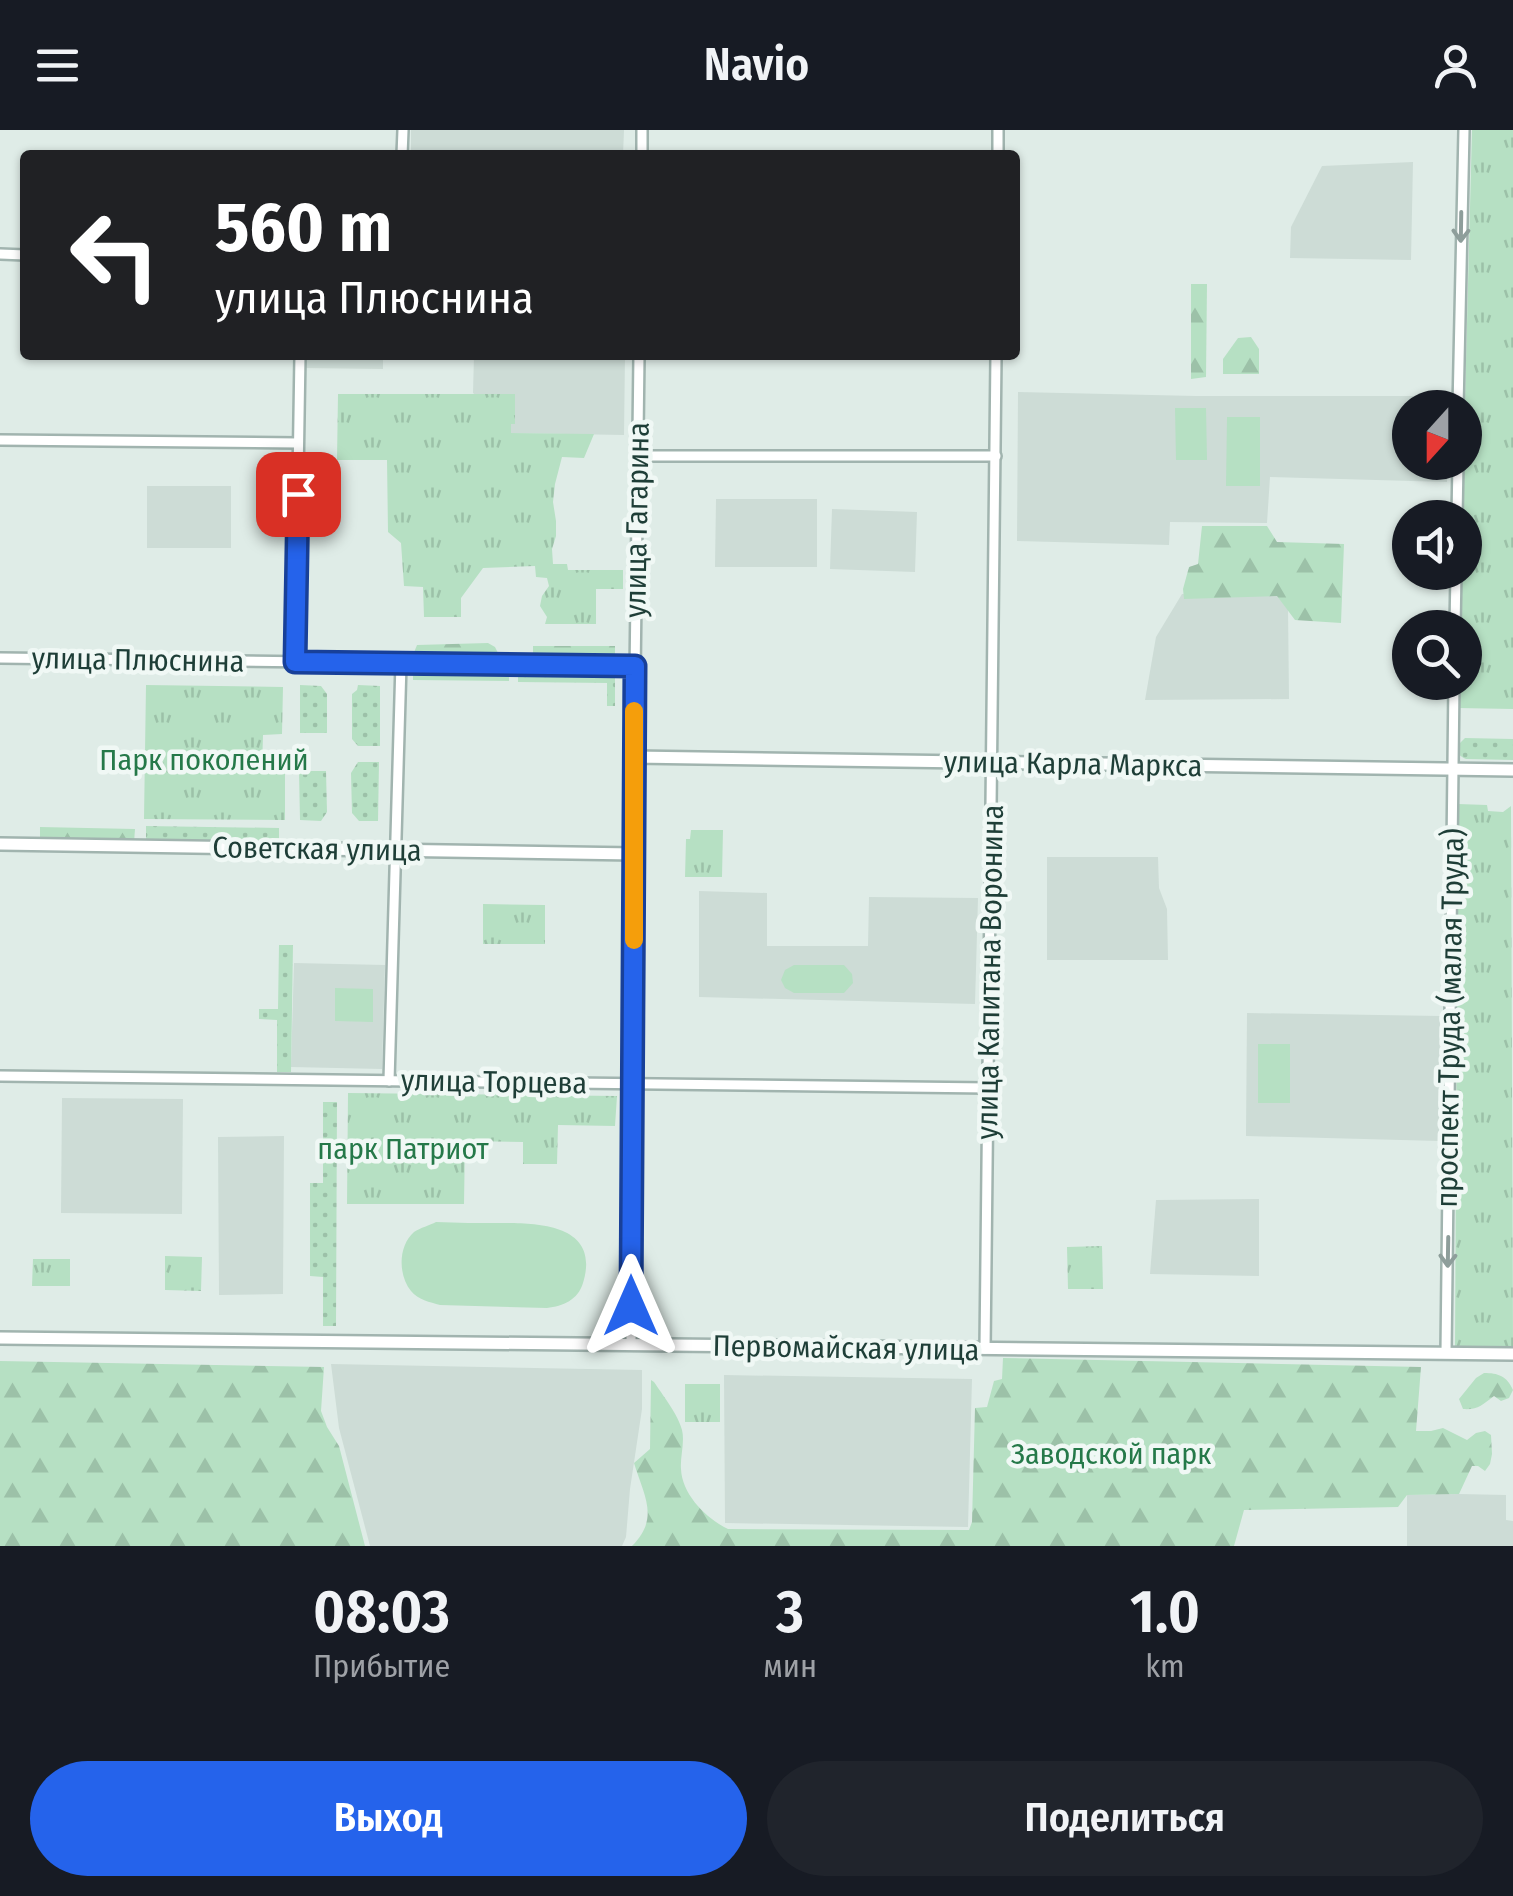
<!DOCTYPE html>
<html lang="ru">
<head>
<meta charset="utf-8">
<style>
	:root { --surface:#171b24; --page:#20242c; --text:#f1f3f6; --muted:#9ea1a6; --accent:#2563eb }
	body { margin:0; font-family:"Fira Sans Condensed",sans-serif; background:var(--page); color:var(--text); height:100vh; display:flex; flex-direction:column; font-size:38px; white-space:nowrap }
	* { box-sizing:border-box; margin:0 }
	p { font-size:32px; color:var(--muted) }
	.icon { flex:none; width:55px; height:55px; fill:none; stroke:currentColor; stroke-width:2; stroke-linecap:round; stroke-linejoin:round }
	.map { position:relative; height:1416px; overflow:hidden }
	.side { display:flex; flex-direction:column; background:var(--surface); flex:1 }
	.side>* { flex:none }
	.banner { position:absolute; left:20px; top:20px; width:1000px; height:210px; border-radius:10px; box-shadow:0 2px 8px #0004; background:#202124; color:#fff; overflow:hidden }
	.needle { width:65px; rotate:201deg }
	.controls { position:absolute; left:1392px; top:260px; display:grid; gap:20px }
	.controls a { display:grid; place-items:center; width:90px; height:90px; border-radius:50%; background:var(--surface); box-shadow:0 2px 8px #0004; font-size:50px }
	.pin { position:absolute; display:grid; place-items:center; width:85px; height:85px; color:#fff; margin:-42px; border-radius:20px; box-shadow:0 5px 15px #0006 }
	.me { position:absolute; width:110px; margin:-55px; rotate:0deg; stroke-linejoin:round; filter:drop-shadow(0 0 8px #0008) }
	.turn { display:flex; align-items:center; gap:35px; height:210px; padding:0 30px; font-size:45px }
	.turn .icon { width:130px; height:130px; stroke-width:2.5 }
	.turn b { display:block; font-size:70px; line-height:85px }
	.eta { display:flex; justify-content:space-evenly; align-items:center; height:170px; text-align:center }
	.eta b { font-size:60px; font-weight:600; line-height:70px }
	.button { display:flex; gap:20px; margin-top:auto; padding:20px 30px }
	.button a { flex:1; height:115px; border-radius:60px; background:var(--accent); color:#fff; font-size:40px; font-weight:600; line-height:115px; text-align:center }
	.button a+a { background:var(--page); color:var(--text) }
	header { display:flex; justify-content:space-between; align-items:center; height:130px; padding:0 30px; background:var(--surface); font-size:45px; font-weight:600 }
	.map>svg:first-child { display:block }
	.built { fill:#cddcd6 }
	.grass { fill:url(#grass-dots) }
	.forest { fill:url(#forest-firs) }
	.park { fill:url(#park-tufts) }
	.garden { fill:#b6e0c3 }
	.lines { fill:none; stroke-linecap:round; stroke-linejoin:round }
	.minor-casing { stroke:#a1b4af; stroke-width:14 }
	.tertiary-casing { stroke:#a1b4af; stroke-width:16 }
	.minor { stroke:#fff; stroke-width:9 }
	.tertiary { stroke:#fff; stroke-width:11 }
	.oneway { stroke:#8e9e9b }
	.route-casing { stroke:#184099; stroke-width:25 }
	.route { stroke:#2563eb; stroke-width:18 }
	.slow { stroke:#f59e0b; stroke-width:18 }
	.labels { text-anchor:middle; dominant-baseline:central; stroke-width:9; stroke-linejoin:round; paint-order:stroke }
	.street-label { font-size:30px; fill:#1e3e37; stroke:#f0f8f5 }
	.park-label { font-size:30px; fill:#257949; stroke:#f0f8f5 }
</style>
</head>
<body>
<header><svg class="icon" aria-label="menu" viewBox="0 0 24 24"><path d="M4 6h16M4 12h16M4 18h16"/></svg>Navio<svg class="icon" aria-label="person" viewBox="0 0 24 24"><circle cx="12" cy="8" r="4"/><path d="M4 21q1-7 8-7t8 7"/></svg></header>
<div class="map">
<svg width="1513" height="1416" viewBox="0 0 1513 1416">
	<defs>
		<pattern id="grass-dots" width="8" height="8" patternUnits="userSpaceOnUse" patternTransform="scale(2.5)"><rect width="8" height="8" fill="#b6e0c3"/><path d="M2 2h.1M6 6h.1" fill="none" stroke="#9cc1a8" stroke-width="1.8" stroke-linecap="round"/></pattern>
		<pattern id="forest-firs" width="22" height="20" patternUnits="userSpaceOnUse" patternTransform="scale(2.5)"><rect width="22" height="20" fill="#b6e0c3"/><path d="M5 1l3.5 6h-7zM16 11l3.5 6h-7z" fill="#9cc1a8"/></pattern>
		<pattern id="park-tufts" width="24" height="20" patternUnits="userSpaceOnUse" patternTransform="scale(2.5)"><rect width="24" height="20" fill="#b6e0c3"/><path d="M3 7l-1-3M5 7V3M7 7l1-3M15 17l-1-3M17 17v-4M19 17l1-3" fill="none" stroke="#9cc1a8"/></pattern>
	</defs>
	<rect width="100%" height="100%" fill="#dfece7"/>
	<g class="built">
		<polygon points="411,0 624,0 623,25 411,25"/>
		<polygon points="1413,32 1411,130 1290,128 1291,97 1322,36"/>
		<polygon points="305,225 383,225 383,239 304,238"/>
		<polygon points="474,225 625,225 624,305 510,303 511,294 473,263"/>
		<polygon points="1018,262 1196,266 1449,266 1448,277 1410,278 1410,332 1447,333 1447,352 1270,347 1267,393 1170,392 1169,415 1017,411"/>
		<rect x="147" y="356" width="84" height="62"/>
		<polygon points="716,369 817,369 817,437 715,437"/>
		<polygon points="832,379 917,382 915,442 830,439"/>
		<polygon points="1281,463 1288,477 1289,569 1145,570 1156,507 1182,464"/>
		<polygon points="1047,727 1158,727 1159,758 1167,779 1168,830 1047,830"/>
		<polygon points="699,761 767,763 767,816 868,816 869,767 978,768 975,874 699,867"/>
		<polygon points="294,833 385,835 382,939 291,937"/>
		<polygon points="1247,883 1440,886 1439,1011 1246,1006"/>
		<polygon points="62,968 183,969 182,1084 61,1083"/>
		<polygon points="284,1006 283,1164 219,1165 218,1007"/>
		<polygon points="1259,1069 1259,1146 1150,1144 1156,1070"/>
		<polygon points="331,1234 642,1240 642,1279 630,1359 626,1407 622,1416 370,1416 339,1298"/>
		<polygon points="724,1245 972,1249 968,1397 725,1393"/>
		<polygon points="1459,1364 1506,1365 1506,1390 1513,1391 1513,1416 1407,1416 1407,1365"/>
	</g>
	<g class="grass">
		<polygon points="518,540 615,542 615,576 607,576 607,553 518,552"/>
		<polygon points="300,555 321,556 327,564 327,603 300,603"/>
		<polygon points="358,555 380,556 380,616 358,616 352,609 352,564 357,560"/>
		<path d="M1465,608L1513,609V630L1466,629C1459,626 1458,624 1457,616Z"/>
		<polygon points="358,632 379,632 378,691 359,691 352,683 351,643"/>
		<polygon points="299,641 326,641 327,682 321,691 300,690"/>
		<polygon points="146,696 279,698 279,713 146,711"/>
		<polygon points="279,815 293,815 291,942 277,942 277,890 259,889 259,879 278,879"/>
		<polygon points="323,972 337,972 336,1196 323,1196 323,1147 310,1146 310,1053 323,1053"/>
	</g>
	<g class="forest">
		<polygon points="1191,154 1207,154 1206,247 1191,249"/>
		<polygon points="1251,207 1259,219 1259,244 1223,244 1223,229 1238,208"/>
		<polygon points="1202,396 1267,396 1277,412 1344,414 1341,493 1295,490 1277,466 1184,469 1183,459 1189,437 1198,434"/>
		<polygon points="488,513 495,517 499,525 495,532 419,531 413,525 417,515"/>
		<rect x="533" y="516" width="82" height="16"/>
		<polygon points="413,539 509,540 509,551 413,550"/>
		<polygon points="40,697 135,699 134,713 40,711"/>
		<path d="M1003,1228L1421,1237L1416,1301H1431L1443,1298L1467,1310L1476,1303L1485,1301L1491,1305L1492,1324L1490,1334L1485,1341L1478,1336H1472L1459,1364L1407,1365L1398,1377L1244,1380L1234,1416H632C660,1388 644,1366 634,1333L650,1319L651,1250L654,1252C662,1264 679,1286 682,1300C685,1312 680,1327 681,1339C682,1365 707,1389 728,1399L969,1400L972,1392L975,1278L987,1277L994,1251L1002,1249Z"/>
		<polygon points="0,1231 324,1237 321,1281 327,1297 339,1316 365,1416 0,1416"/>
		<path d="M1484,1243C1498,1243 1507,1246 1513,1260L1509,1268L1501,1271L1494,1266C1482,1275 1478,1280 1463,1279L1459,1269L1476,1248Z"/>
	</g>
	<g class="park">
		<polygon points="1472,0 1513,0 1513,579 1457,578 1458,553 1465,552 1465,498 1459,497 1461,443 1465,442 1465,388 1462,387"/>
		<polygon points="338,264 515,264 515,294 511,294 511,303 594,304 584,328 562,327 555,354 553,372 556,391 556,406 552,419 553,434 567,434 568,440 623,440 623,459 596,459 596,494 545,494 547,487 540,476 542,466 549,456 547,448 536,447 535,436 483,438 461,468 461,487 424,487 423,457 404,456 401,413 388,402 387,330 337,330"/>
		<polygon points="146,555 283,557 282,604 263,605 262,640 285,641 285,690 144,689"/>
		<polygon points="1458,674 1487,675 1488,681 1503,682 1511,676 1513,1220 1455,1219"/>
		<polygon points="691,700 723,700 722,747 685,747 686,709 690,709"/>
		<polygon points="483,774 545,775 545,814 483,814"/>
		<polygon points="348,963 617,966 615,996 558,995 557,1034 523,1034 523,1012 465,1011 464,1074 347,1074"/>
		<polygon points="1102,1116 1103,1159 1068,1159 1067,1117"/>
		<polygon points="165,1126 202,1127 201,1161 165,1160"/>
		<polygon points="33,1129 70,1129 70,1156 32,1156"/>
		<rect x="685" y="1254" width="35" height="38"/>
	</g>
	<g class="garden">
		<polygon points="1175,278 1206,278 1207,330 1176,330"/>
		<polygon points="1227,287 1260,287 1260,356 1226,356"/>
		<polygon points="794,835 844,835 852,844 853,853 844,863 794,863 785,858 781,850 785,840"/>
		<polygon points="335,858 373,859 373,892 335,891"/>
		<rect x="1258" y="914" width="32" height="59"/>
		<path d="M436,1092C457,1093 479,1093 500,1093C538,1093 601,1094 583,1153C578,1170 563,1176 547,1178L440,1175C430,1172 418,1170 411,1161C398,1145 398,1116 414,1102C420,1098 430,1095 436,1092Z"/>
	</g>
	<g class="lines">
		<defs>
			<g id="minor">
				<polyline points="402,25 403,0"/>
				<polyline points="642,25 642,0"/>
				<polyline points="998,25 998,0"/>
				<polyline points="0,124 25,125"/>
				<polyline points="1458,278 1464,0"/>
				<polyline points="0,310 298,313"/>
				<polyline points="638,326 996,326"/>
				<polyline points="1457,388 1458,332"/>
				<polyline points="1455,498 1456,442"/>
				<polyline points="0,528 635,536"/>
				<polyline points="295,532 300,225"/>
				<polyline points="634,627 639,225"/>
				<polyline points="0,946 988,958"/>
				<polyline points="389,951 401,533"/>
				<polyline points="631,1215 634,724"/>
				<polyline points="985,1219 996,225"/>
				<polyline points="1446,1223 1454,552"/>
			</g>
			<g id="tertiary">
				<polyline points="0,714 634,724 634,627 1513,640"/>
				<polyline points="0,1208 1513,1224"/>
			</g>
		</defs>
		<use href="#minor" class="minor-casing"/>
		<use href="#tertiary" class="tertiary-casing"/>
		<use href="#minor" class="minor"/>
		<use href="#tertiary" class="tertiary"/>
	</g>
	<defs><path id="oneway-shaft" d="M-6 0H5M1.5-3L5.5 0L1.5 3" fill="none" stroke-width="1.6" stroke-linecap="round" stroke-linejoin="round" transform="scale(2.5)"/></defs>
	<g class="oneway">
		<use href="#oneway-shaft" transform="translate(1461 97) rotate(91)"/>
		<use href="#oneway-shaft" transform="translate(1448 1122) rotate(91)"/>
	</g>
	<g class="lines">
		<defs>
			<polyline id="route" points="298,364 295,532 635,536 631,1176"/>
		</defs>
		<use href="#route" class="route-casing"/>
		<use href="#route" class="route"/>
		<polyline class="slow" points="634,810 634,581"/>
	</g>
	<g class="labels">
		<g class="street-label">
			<text transform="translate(637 390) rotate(-89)">улица Гагарина</text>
			<text transform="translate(138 530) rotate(1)">улица Плюснина</text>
			<text transform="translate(1073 634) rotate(1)">улица Карла Маркса</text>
			<text transform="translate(317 719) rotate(1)">Советская улица</text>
			<text transform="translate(990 842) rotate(-89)">улица Капитана Воронина</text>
			<text transform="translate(1450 888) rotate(-89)">проспект Труда (малая Труда)</text>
			<text transform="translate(494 952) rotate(1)">улица Торцева</text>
			<text transform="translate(846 1218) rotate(1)">Первомайская улица</text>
		</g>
		<g class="park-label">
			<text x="204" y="630">Парк поколений</text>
			<text x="403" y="1019">парк Патриот</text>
			<text x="1111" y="1324">Заводской парк</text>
		</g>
	</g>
</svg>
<div class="controls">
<a><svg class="needle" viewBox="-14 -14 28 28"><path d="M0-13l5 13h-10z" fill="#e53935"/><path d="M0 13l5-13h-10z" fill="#9ea1a6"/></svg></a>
<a><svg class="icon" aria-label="sound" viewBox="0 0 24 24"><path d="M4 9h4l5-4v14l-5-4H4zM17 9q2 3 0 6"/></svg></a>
<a><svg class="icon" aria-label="search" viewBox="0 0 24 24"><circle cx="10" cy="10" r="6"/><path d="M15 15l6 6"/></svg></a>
</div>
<div class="pin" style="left:298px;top:364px;background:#d93025"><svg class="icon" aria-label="arrive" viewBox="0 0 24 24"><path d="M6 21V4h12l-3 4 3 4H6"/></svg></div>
<svg class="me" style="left:631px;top:1176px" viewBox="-20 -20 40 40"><path d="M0-17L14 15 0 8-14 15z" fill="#2563eb" stroke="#fff" stroke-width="4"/></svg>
<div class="banner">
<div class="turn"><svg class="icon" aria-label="left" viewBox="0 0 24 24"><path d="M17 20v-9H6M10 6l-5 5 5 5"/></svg><div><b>560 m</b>улица Плюснина</div></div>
</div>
</div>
<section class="side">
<div class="eta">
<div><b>08:03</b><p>Прибытие</p></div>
<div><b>3</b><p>мин</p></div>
<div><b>1.0</b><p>km</p></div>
</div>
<div class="button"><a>Выход</a><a>Поделиться</a></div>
</section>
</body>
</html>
